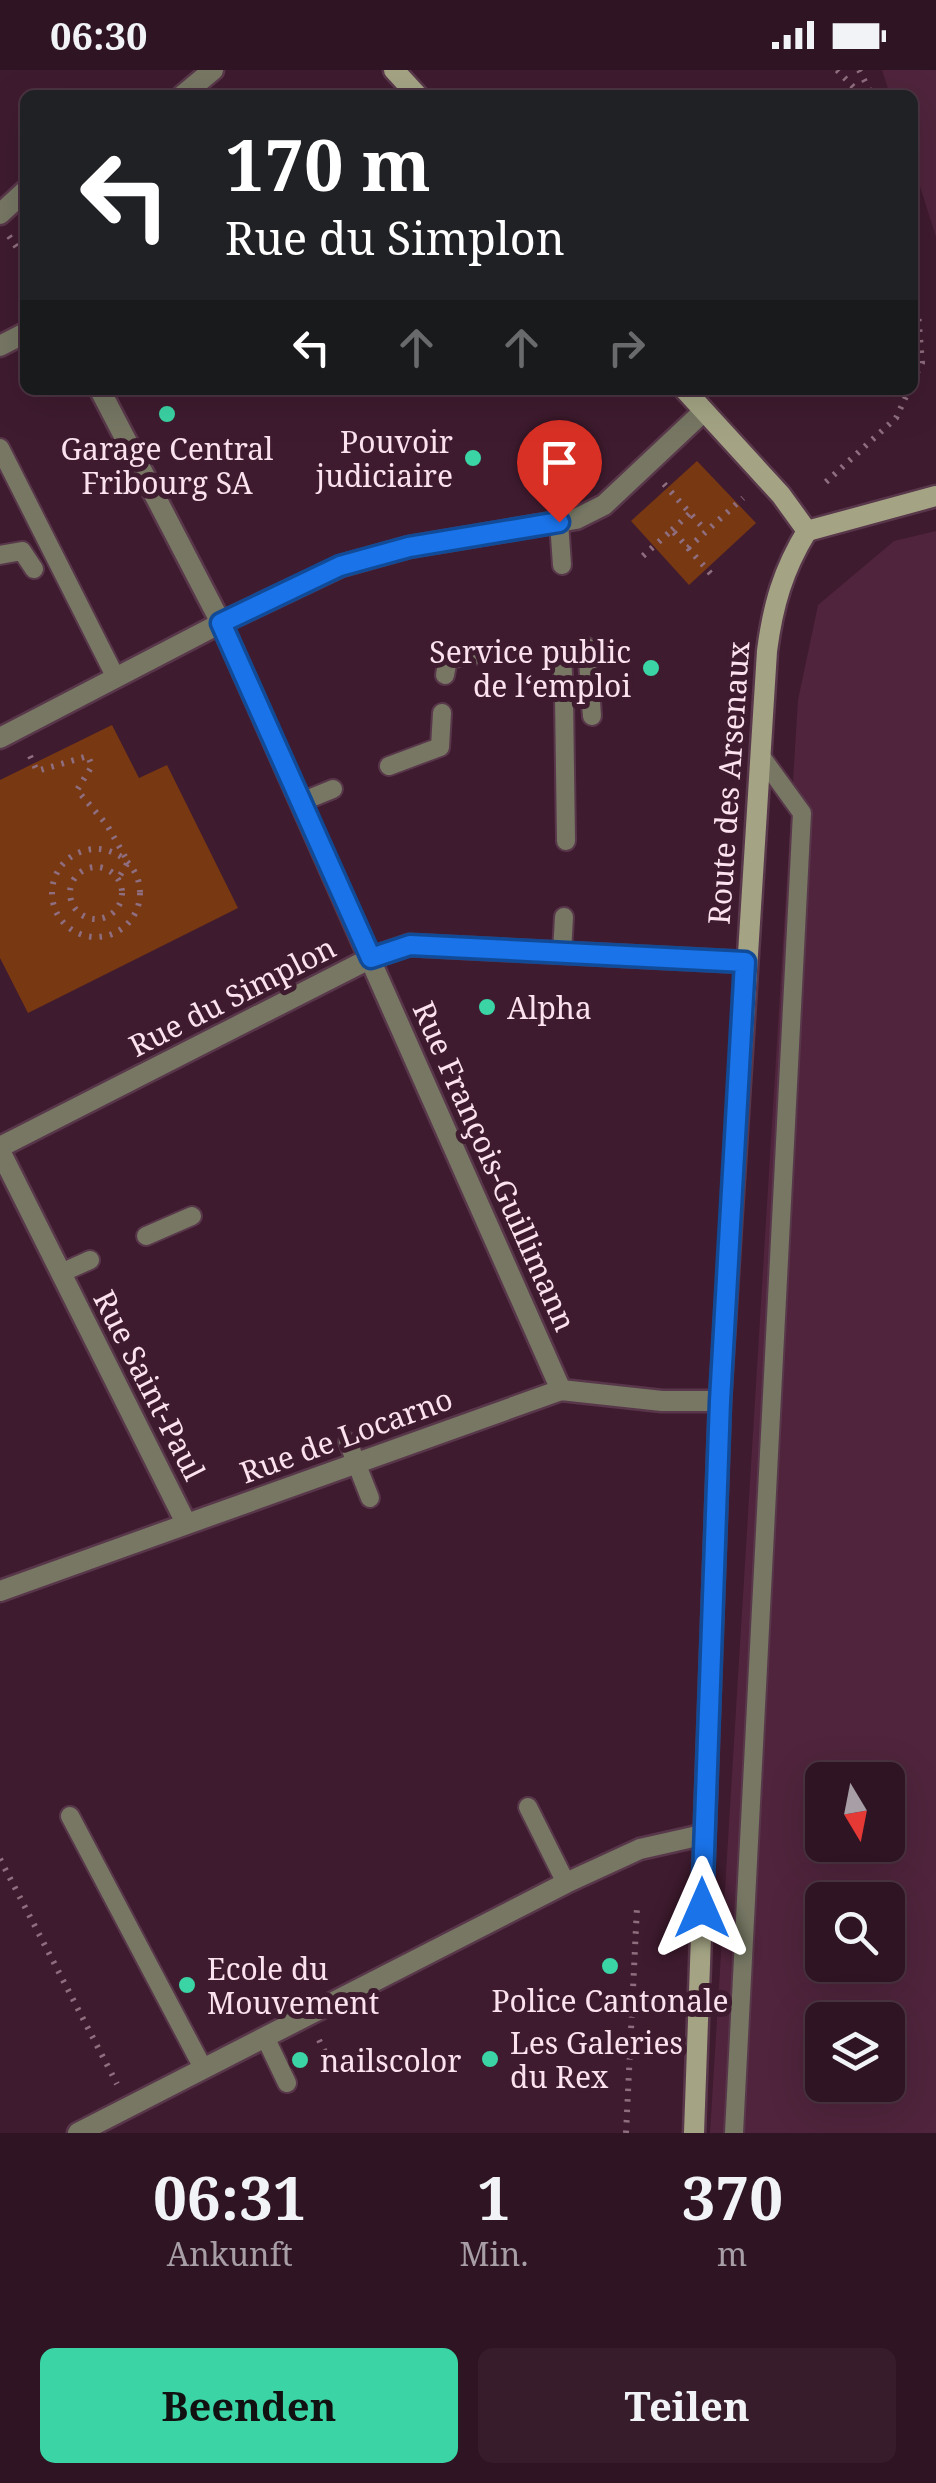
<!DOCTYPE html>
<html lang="de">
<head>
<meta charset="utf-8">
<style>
	:root { --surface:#2f1423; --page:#371d2b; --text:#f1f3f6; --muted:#a79ea6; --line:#4a3341; --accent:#3bd4a4 }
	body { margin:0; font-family:"Noto Serif",serif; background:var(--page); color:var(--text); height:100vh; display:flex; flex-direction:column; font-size:38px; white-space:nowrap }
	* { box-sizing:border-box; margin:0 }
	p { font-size:32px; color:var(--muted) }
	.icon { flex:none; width:55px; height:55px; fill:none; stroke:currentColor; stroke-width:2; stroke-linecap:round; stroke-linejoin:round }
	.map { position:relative; height:2063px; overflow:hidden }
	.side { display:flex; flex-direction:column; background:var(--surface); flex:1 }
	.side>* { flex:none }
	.top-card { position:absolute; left:20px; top:20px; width:898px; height:305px; border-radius:15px; box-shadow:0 10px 40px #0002,0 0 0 2px var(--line); background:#202124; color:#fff; overflow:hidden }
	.needle { width:65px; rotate:170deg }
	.controls { position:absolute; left:805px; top:1692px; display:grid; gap:20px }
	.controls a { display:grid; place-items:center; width:100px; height:100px; border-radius:15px; background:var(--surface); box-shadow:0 10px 40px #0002,0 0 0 2px var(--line); font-size:50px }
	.pin { position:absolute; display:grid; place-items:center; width:85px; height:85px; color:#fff; margin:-102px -42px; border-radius:50% 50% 50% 0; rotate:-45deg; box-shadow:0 0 10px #0007 }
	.pin .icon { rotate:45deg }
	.me { position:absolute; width:110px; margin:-55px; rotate:0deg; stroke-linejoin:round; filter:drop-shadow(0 0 8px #0008) }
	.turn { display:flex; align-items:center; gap:35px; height:210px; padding:0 40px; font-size:45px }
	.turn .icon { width:130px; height:130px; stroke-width:2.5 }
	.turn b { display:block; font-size:70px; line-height:85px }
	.lanes { display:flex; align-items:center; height:95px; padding:0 40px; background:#0003; justify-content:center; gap:50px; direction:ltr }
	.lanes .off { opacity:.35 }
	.eta { display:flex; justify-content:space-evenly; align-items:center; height:170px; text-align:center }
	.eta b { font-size:60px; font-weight:700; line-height:70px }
	.primary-button { display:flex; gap:20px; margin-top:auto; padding:20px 40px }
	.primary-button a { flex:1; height:115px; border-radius:15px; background:var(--accent); color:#111; font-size:40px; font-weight:700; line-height:115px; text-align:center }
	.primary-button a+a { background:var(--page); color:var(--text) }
	.status { display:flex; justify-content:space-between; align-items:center; height:70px; padding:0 50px; background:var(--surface); direction:ltr }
	.status svg { height:28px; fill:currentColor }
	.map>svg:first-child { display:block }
	.built { fill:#4f243c; fill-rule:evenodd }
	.green { fill:#783812 }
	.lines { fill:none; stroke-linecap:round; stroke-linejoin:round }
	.lane-casing { stroke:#59374a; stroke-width:22 }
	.street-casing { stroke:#59374a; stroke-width:25 }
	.secondary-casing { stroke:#59374a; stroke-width:25 }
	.path { stroke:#8e6e7f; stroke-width:6; stroke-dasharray:2.5 8; stroke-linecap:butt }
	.lane { stroke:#777764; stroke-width:18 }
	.street { stroke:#777764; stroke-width:20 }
	.secondary { stroke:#a4a485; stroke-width:20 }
	.route-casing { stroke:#114b97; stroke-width:25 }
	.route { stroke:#1a73e8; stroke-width:18 }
	.poi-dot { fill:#3bd4a4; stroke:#3f1b2f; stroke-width:4 }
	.labels { text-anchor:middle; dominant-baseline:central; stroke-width:10; stroke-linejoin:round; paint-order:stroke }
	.poi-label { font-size:30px; fill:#fbe2ee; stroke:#3f1b2f; text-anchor:start }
	.street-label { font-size:30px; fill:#fbe2ee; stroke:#3f1b2f }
</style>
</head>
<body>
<div class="status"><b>06:30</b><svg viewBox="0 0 49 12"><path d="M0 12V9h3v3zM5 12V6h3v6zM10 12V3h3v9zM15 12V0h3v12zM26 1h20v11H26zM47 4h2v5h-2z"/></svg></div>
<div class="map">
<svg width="936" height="2063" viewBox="0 0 936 2063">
	<rect width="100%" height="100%" fill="#3f1b2f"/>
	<g class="built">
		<polygon points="882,0 936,0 936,167 913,94 912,25 890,25"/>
		<path d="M936,461V2063H710L798,630L818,535L894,471ZM822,1710H888V1775H822ZM822,1830H888V1895H822ZM822,1950H888V2015H822Z"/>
	</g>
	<g class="green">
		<polygon points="697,391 756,453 689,515 631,451"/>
		<polygon points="112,655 139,708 167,695 238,838 28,943 0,888 0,710"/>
	</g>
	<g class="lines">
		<defs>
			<g id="lane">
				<polyline points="0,378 116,608"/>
				<polyline points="559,452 562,495"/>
				<polyline points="0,485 22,481 34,499"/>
				<polyline points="587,577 592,646"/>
				<polyline points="562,585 563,605"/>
				<polyline points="445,605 448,589 486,583"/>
				<polyline points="564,627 566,771"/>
				<polyline points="389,696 440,677 442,643"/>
				<polyline points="301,732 333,719"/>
				<polyline points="562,882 564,847"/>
				<polyline points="146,1166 192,1146"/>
				<polyline points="61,1203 90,1190"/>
				<polyline points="348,1372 370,1428"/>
				<polyline points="528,1737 566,1813"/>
				<polyline points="70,1746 203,1998"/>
				<polyline points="265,1967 287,2013"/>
				<polyline points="734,2063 802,743 760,685"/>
			</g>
			<g id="street">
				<polyline points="183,25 213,0"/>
				<polyline points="0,144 25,121"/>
				<polyline points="0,276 25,263"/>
				<polyline points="100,320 221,553 561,1320"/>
				<polyline points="0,668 221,553 341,496 409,477 576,449 604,435 704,341"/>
				<polyline points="0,1077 371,888 409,875 745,892"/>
				<polyline points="0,1081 186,1453"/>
				<polyline points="0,1521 561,1320 662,1331 720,1331"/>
				<polyline points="78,2063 566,1813 640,1779 702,1765"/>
			</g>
			<g id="secondary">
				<polyline points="394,0 417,25"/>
				<polyline points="685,320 781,425 807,461"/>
				<polyline points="807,461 936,426"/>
				<path d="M694,2063L720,1331L767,581C773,535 783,500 807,461"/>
			</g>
		</defs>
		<use href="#lane" class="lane-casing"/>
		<use href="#street" class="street-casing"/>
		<use href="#secondary" class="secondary-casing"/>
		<g class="path">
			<polyline points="837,0 861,25"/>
			<polyline points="859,0 872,25"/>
			<polyline points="9,166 25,190"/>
			<polyline points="912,312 922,293 918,242"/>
			<polyline points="826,412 896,348 909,320"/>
			<polyline points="664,414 706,461"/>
			<polyline points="672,460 690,443"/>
			<polyline points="688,478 711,504"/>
			<polyline points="643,486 672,460 688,478 743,428"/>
			<polyline points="30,686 37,701 88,686 92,696 77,720 107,755 128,792 118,809"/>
			<circle cx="96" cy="823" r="44"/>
			<circle cx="96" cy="823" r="26"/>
			<polyline points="0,1789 117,2014"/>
			<polyline points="319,1970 336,2004"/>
			<polyline points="626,2063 637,1837"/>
		</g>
		<use href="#lane" class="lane"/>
		<use href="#street" class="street"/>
		<use href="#secondary" class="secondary"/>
	</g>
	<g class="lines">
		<defs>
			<polyline id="route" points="559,452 409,477 340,496 221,553 371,888 410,875 745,892 720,1331 702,1838"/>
		</defs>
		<use href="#route" class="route-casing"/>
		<use href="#route" class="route"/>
	</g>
	<g class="poi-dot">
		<circle cx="167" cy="344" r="10"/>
		<circle cx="473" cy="388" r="10"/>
		<circle cx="651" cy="598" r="10"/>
		<circle cx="487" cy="937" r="10"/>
		<circle cx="610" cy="1896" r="10"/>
		<circle cx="187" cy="1915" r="10"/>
		<circle cx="490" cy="1989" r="10"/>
		<circle cx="300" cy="1990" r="10"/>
	</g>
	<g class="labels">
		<g class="poi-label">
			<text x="453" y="371" text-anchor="end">Pouvoir<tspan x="453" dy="34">judiciaire</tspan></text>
			<text x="167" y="378" text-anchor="middle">Garage Central<tspan x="167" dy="34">Fribourg SA</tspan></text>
			<text x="631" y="581" text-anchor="end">Service public<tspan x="631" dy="34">de l‘emploi</tspan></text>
			<text x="507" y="937">Alpha</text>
			<text x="207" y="1898">Ecole du<tspan x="207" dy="34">Mouvement</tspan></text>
			<text x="610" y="1930" text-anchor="middle">Police Cantonale</text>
			<text x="510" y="1972">Les Galeries<tspan x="510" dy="34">du Rex</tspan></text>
			<text x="320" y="1990">nailscolor</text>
		</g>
		<g class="street-label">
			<text transform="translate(728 713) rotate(-86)">Route des Arsenaux</text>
			<text transform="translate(232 926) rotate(-27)">Rue du Simplon</text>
			<text transform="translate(495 1096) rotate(66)">Rue François-Guillimann</text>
			<text transform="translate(150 1315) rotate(63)">Rue Saint-Paul</text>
			<text transform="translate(346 1365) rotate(-20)">Rue de Locarno</text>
		</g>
	</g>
</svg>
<div class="controls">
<a><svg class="needle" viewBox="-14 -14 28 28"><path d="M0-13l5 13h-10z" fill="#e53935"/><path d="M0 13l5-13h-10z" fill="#a79ea6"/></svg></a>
<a><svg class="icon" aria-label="search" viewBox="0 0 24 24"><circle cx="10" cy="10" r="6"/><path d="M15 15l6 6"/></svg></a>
<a><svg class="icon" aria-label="layers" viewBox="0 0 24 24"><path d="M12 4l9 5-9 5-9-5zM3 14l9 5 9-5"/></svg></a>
</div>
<div class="pin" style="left:559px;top:452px;background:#d93025"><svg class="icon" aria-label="arrive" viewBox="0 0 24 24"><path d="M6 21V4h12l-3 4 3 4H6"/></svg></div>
<svg class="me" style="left:702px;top:1838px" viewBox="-20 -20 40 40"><path d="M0-17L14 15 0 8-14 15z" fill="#1a73e8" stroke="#fff" stroke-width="4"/></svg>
<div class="top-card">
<div class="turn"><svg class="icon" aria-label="left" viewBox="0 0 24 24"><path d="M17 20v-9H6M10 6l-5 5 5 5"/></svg><div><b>170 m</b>Rue du Simplon</div></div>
<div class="lanes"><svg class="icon" aria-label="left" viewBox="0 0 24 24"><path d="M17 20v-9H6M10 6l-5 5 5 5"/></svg><svg class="icon off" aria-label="ahead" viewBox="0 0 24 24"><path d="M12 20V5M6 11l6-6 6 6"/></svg><svg class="icon off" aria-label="ahead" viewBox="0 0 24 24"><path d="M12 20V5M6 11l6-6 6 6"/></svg><svg class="icon off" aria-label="right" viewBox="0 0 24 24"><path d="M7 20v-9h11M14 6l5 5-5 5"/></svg></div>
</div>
</div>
<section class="side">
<div class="eta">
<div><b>06:31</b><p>Ankunft</p></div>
<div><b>1</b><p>Min.</p></div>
<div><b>370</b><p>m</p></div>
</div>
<div class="primary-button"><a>Beenden</a><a>Teilen</a></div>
</section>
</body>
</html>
